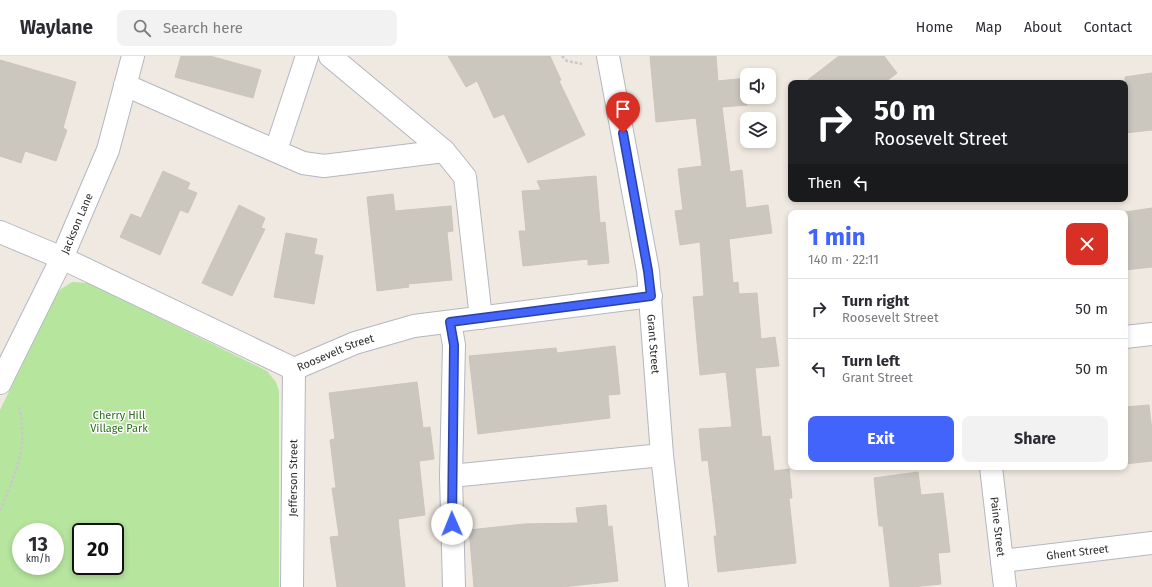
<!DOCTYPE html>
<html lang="en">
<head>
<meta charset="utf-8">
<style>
	:root { --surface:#fff; --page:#f2f2f3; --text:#2b2b33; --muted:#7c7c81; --line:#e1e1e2; --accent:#4264fb }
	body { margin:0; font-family:"Fira Sans",sans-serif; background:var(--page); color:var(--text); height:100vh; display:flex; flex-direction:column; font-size:15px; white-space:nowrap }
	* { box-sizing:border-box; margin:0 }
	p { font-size:13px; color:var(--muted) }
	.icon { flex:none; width:22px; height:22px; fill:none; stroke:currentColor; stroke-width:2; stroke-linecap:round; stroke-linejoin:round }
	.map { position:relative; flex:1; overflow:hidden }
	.side { position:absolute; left:788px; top:154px; width:340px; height:260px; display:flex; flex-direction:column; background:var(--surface); border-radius:8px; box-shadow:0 2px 6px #0003 }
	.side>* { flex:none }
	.hud { position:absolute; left:788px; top:24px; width:340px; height:122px; border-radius:8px; box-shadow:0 2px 6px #0003; background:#202124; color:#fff; overflow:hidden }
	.fabs { position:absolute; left:740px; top:12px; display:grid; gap:8px }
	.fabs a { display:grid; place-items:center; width:36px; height:36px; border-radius:8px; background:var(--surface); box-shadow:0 2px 6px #0003; font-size:20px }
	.speed { position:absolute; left:12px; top:467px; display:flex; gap:8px; font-size:20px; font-weight:700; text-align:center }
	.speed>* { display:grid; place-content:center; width:52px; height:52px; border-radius:50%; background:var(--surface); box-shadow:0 2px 6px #0003; line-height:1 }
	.speed small { font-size:10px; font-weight:400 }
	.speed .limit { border:2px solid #111; border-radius:6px; background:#fff; color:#111 }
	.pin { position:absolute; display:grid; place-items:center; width:34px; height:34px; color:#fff; margin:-41px -17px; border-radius:50% 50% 50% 0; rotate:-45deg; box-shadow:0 0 4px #0007 }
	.pin .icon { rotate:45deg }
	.me { position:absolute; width:44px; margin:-22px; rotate:359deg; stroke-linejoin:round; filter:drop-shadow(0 0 3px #0008) }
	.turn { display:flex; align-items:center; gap:14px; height:84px; padding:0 20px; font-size:18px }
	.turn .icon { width:52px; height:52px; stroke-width:2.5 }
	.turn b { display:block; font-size:28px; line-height:34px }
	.then { display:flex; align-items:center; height:38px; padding:0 20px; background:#0003; gap:8px; font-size:15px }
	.round { display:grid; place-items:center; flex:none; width:42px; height:42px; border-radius:8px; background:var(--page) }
	.headline { display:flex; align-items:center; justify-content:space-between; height:68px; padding:0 20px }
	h1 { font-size:24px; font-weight:700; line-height:30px; color:var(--accent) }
	.primary-button { display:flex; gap:8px; margin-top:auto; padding:8px 20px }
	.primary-button a { flex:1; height:46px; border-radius:8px; background:var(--accent); color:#fff; font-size:16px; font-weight:700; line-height:46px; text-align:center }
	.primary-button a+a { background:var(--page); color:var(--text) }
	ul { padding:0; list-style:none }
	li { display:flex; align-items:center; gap:12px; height:60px; padding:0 20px; border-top:1px solid var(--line) }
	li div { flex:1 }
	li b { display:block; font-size:15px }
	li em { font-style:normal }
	header { display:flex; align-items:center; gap:24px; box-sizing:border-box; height:56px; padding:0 20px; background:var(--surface); border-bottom:1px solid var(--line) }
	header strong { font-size:19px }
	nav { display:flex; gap:22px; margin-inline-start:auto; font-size:14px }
	.search { width:280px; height:36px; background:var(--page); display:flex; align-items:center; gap:10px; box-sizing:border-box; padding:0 14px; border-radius:8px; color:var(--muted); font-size:15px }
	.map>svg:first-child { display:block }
	.green { fill:#b6e59e; fill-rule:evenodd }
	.building { fill:#cbc7bf; stroke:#cbc5ba }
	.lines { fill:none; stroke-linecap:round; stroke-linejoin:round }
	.minor-casing { stroke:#b4b7c1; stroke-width:24 }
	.path { stroke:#c9c9c9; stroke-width:2.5; stroke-dasharray:3 2; stroke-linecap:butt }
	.minor { stroke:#fff; stroke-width:22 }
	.route-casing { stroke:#2b41a3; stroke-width:10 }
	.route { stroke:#4264fb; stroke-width:7 }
	.labels { text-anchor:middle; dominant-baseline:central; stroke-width:3; stroke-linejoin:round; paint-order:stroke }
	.street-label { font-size:11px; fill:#2e2e2e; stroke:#fff }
	.park-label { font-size:11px; fill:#2c6e1b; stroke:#fff }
</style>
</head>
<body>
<header>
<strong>Waylane</strong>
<div class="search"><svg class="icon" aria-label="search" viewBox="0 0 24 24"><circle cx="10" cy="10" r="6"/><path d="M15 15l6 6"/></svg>Search here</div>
<nav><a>Home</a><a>Map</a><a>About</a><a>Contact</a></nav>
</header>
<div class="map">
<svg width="1152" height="531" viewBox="0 0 1152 531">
	<rect width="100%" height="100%" fill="#efe9e1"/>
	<path class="green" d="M72,226L89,227L267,315L276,326L279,335V531H0V354L56,239L61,233ZM21,476H55V510H21ZM81,476H115V510H81Z"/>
	<g class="building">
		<polygon points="181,0 210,0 261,14 253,42 175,21"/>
		<polygon points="448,0 550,0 561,24 559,25 585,79 528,107 504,58 494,62 477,25 466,31"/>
		<polygon points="650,0 716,0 718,25 747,22 747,49 722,51 730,116 742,114 746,152 768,149 772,177 729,183 733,227 738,226 739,238 757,237 761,283 775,281 779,310 755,312 762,381 770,380 774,415 789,413 792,442 789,442 796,507 718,516 714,480 717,480 708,404 702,405 699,373 732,371 726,316 700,319 693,241 704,240 700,186 680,189 675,155 683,154 678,113 702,110 696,62 656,66"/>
		<polygon points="839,0 884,0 897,17 884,27 804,27"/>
		<polygon points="0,4 76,26 63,72 67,74 56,105 25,95 21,107 0,100"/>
		<polygon points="1152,17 1152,74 1125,77 1125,21"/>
		<polygon points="163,115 190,127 187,133 197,137 188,157 180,154 160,199 120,181 131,158 141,162"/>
		<polygon points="596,120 600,167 605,166 609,207 588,209 588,203 523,210 519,175 526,175 522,135 541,134 537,125"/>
		<polygon points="393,138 395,155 451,150 453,175 447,176 452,224 408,228 409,231 377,235 367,141"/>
		<polygon points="239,149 265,162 261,172 265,173 232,240 202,227"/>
		<polygon points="1152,152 1152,211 1125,214 1125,156"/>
		<polygon points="286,177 317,183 314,198 323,200 314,248 274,241"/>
		<polygon points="615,290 620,338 608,339 610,362 478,378 469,300 556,292 557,297"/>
		<polygon points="417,326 423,372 430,371 434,403 419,405 425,459 398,463 405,531 337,531 330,481 339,480 332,432 336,432 330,384 335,383 329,337"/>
		<polygon points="1149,349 1152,375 1152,405 1125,408 1125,351"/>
		<polygon points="918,416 921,439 943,437 950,496 938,497 941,528 912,531 890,531 883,470 879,470 874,422"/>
		<polygon points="606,449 608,471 612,470 618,525 562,531 474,531 469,474 524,468 578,467 576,452"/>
	</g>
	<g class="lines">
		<defs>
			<g id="minor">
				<polyline points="330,0 444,95 465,121 481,262"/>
				<path id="s1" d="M608,0L648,215L662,399L677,531"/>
				<polyline points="125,29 303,107 324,110 444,95"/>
				<polyline points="276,94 307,0"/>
				<path id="s2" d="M0,176L62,202L294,313L355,287L414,270L651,240"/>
				<polyline points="450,266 454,289 451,420 454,531"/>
				<polyline points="1125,281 1152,278"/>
				<path id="s3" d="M0,327L62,202L108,94L133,0"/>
				<path id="s4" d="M991,411L1005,531"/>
				<polyline points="451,420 662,399"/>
				<path id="s5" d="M1002,505L1152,487"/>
				<path id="s6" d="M292,531L294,313"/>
			</g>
		</defs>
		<use href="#minor" class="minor-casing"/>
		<g class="path">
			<polyline points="562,0 567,5 582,8"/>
			<path d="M0,455C15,419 30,388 18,349"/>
		</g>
		<use href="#minor" class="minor"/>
	</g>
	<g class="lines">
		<defs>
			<polyline id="route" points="452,468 454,289 450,266 651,240 648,215 623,77"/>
		</defs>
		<use href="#route" class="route-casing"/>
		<use href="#route" class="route"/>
	</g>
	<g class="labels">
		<g class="street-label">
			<text stroke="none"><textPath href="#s3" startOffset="177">Jackson Lane</textPath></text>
			<text stroke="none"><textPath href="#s1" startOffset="292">Grant Street</textPath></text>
			<text stroke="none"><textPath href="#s2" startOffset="369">Roosevelt Street</textPath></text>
			<text stroke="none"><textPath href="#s6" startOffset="109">Jefferson Street</textPath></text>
			<text stroke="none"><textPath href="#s4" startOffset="60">Paine Street</textPath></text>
			<text stroke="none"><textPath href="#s5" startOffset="76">Ghent Street</textPath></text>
		</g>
		<g class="park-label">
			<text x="119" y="359">Cherry Hill<tspan x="119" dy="13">Village Park</tspan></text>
		</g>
	</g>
</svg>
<div class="fabs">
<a><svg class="icon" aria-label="sound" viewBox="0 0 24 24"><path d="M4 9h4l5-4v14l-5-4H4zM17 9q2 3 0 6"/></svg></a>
<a><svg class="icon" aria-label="layers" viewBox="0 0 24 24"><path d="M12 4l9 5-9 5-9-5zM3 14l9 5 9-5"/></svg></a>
</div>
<div class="speed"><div>13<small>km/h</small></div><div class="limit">20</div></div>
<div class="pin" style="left:623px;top:77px;background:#d93025"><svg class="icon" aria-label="arrive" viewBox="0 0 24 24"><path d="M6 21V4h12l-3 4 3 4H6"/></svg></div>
<svg class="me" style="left:452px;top:468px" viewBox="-20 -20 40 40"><circle r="19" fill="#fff"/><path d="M0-13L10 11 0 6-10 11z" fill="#4264fb"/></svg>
<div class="hud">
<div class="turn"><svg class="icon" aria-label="right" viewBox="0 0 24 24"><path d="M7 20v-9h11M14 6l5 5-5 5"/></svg><div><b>50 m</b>Roosevelt Street</div></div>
<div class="then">Then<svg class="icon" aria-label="left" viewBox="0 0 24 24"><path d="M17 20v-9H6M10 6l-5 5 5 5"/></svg></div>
</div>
<section class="side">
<div class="headline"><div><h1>1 min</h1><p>140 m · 22:11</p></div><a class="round" style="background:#d93025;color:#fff"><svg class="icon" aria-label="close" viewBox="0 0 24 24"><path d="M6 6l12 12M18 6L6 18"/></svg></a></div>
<ul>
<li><svg class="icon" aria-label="right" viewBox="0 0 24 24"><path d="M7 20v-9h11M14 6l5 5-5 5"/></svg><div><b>Turn right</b><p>Roosevelt Street</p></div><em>50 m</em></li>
<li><svg class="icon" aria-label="left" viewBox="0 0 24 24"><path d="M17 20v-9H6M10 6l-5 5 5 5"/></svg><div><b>Turn left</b><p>Grant Street</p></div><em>50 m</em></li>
</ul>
<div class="primary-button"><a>Exit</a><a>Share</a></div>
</section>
</div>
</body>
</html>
